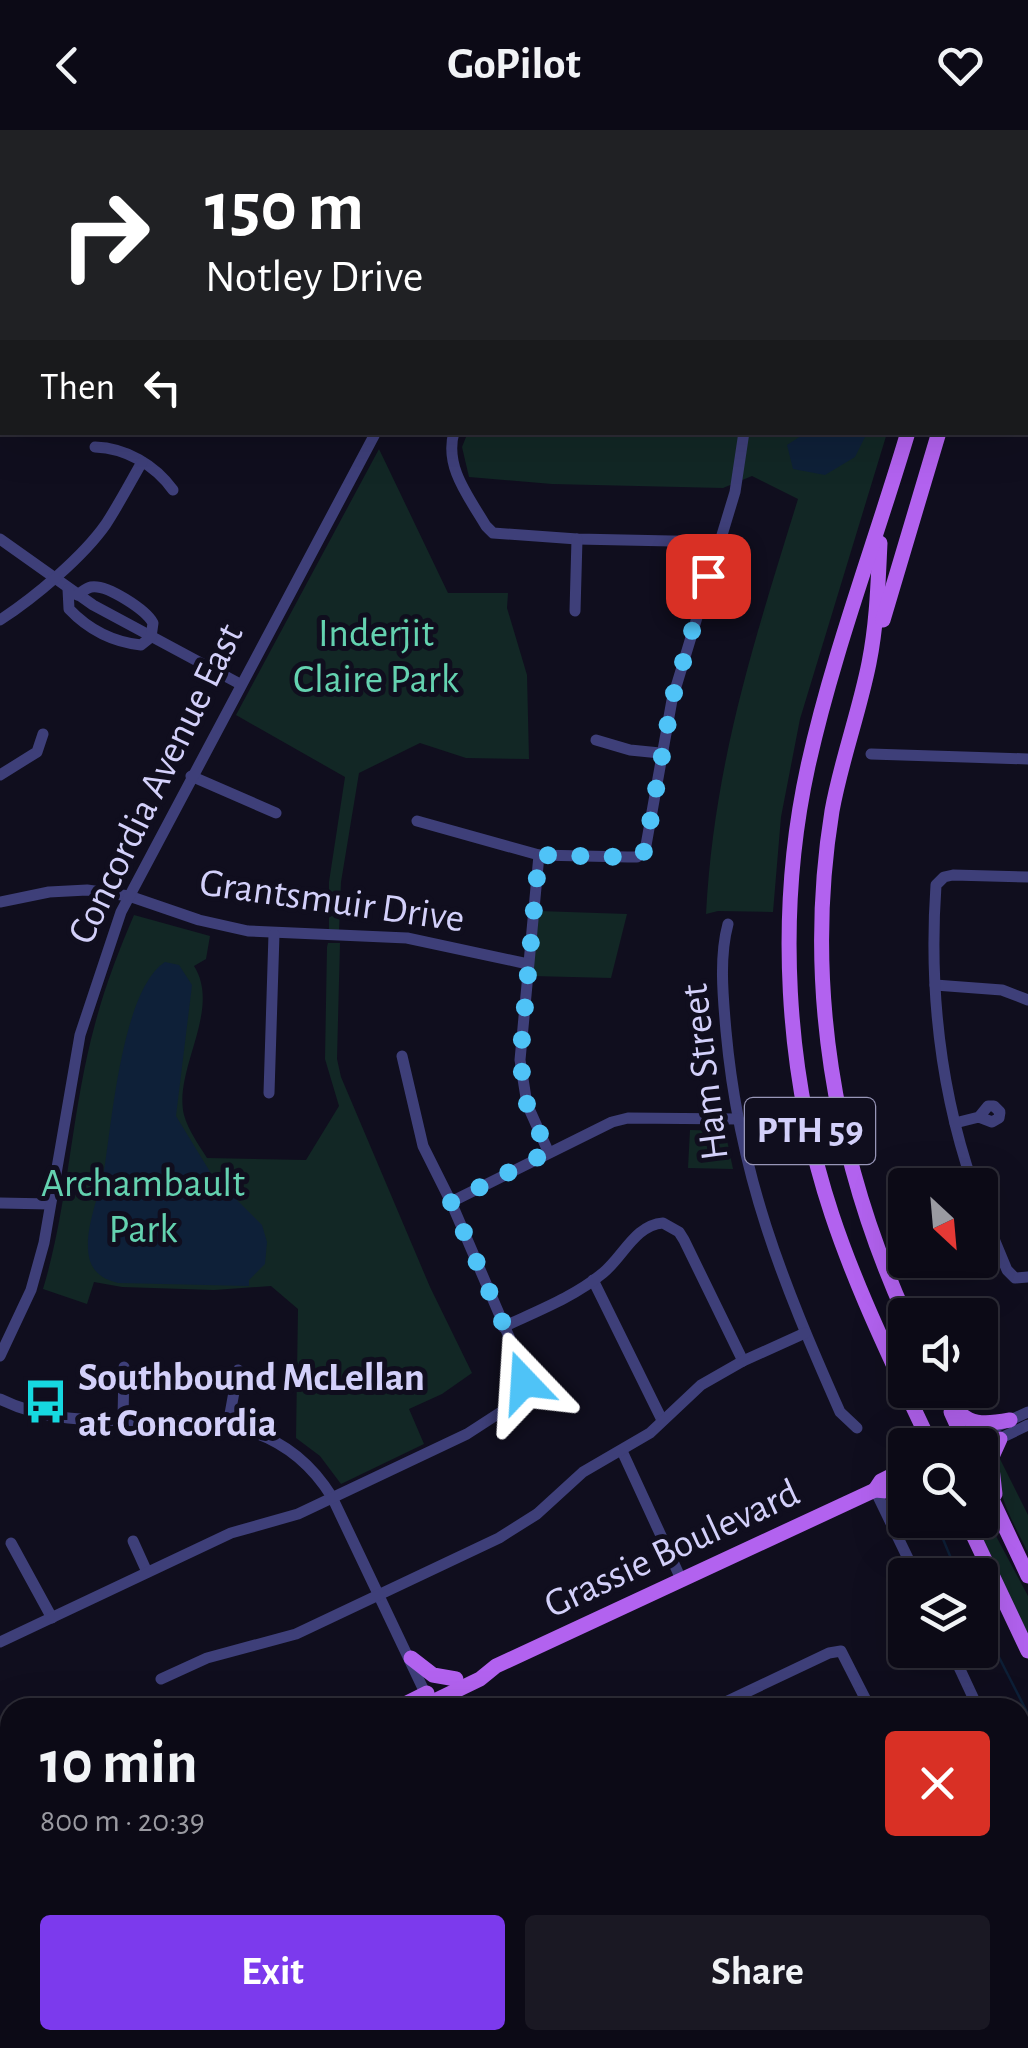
<!DOCTYPE html>
<html lang="en">
<head>
<meta charset="utf-8">
<style>
	:root { --surface:#0c0a16; --page:#1a1823; --text:#f1f3f6; --muted:#9a9aa1; --line:#2c2b35; --accent:#7c3aed }
	body { margin:0; font-family:"Alegreya Sans",sans-serif; background:var(--page); color:var(--text); height:100vh; display:flex; flex-direction:column; font-size:38px; white-space:nowrap }
	* { box-sizing:border-box; margin:0 }
	p { font-size:32px; color:var(--muted) }
	.icon { flex:none; width:55px; height:55px; fill:none; stroke:currentColor; stroke-width:2; stroke-linecap:round; stroke-linejoin:round }
	.map { position:relative; flex:1; overflow:hidden }
	.sheet { position:absolute; left:0px; top:1568px; width:1030px; height:352px; display:flex; flex-direction:column; background:var(--surface); border-radius:30px 30px 0 0; box-shadow:0 10px 40px #0002,0 0 0 2px var(--line) }
	.sheet>* { flex:none }
	.top-card { position:absolute; left:0px; top:0px; width:1030px; height:305px; box-shadow:0 10px 40px #0002,0 0 0 2px var(--line); background:#202124; color:#fff; overflow:hidden }
	.needle { width:65px; rotate:154deg }
	.controls { position:absolute; left:888px; top:1038px; display:grid; gap:20px }
	.controls a { display:grid; place-items:center; width:110px; height:110px; border-radius:10px; background:var(--surface); box-shadow:0 10px 40px #0002,0 0 0 2px var(--line); font-size:50px }
	.pin { position:absolute; display:grid; place-items:center; width:85px; height:85px; color:#fff; margin:-42px; border-radius:20px; box-shadow:0 5px 15px #0006 }
	.me { position:absolute; width:110px; margin:-55px; rotate:340deg; stroke-linejoin:round; filter:drop-shadow(0 0 8px #0008) }
	.turn { display:flex; align-items:center; gap:35px; height:210px; padding:0 40px; font-size:45px }
	.turn .icon { width:130px; height:130px; stroke-width:2.5 }
	.turn b { display:block; font-size:70px; line-height:85px }
	.then { display:flex; align-items:center; height:95px; padding:0 40px; background:#0003; gap:20px; font-size:38px }
	.round { display:grid; place-items:center; flex:none; width:105px; height:105px; border-radius:10px; background:var(--page) }
	.head { display:flex; align-items:center; justify-content:space-between; height:170px; padding:0 40px }
	h1 { font-size:60px; font-weight:700; line-height:75px }
	.primary-button { display:flex; gap:20px; margin-top:auto; padding:20px 40px }
	.primary-button a { flex:1; height:115px; border-radius:10px; background:var(--accent); color:#fff; font-size:40px; font-weight:700; line-height:115px; text-align:center }
	.primary-button a+a { background:var(--page); color:var(--text) }
	header { display:flex; justify-content:space-between; align-items:center; height:130px; padding:0 40px; background:var(--surface); font-size:45px; font-weight:700 }
	.map>svg:first-child { display:block }
	.green { fill:#122725 }
	.water { fill:#0e2038 }
	.lines { fill:none; stroke-linecap:round; stroke-linejoin:round }
	.stream { stroke:#0e2038; stroke-width:2.5 }
	.minor { stroke:#3e3f79; stroke-width:11 }
	.major { stroke:#b262ef; stroke-width:15 }
	.rail { stroke:#16d8e0; stroke-width:2.5; stroke-dasharray:15 12; stroke-linecap:butt }
	.route { stroke:#4fc3f7; stroke-width:18; stroke-dasharray:0 32.4 }
	.labels { text-anchor:middle; dominant-baseline:central; stroke-width:10; stroke-linejoin:round; paint-order:stroke }
	.shield { fill:#100e1e; stroke:#9896b8; stroke-width:2.5 }
	.shield-label { font-size:38px; font-weight:bold; fill:#d3d0fa }
	.park-label { font-size:40px; fill:#64d2b0; stroke:#100e1e }
	.street-label { font-size:40px; fill:#d3d0fa; stroke:#100e1e }
	.poi-label { font-size:40px; font-weight:bold; fill:#d3d0fa; stroke:#100e1e; text-anchor:start }
</style>
</head>
<body>
<header><svg class="icon" aria-label="back" viewBox="0 0 24 24"><path d="M15 5l-7 7 7 7"/></svg>GoPilot<svg class="icon" aria-label="heart" viewBox="0 0 24 24"><path d="M12 20l-8-8c-3-5 5-10 8-4 3-6 11-1 8 4z"/></svg></header>
<div class="map">
<svg width="1028" height="1918" viewBox="0 0 1028 1918">
	<rect width="100%" height="100%" fill="#100e1e"/>
	<g class="green">
		<path d="M468,302L887,303L800,589L781,687L773,782L718,781L706,784C714,633 754,512 798,369L752,346L723,358L552,354L469,347L462,317Z"/>
		<polygon points="379,319 448,463 508,463 507,478 527,545 529,629 466,628 420,613 359,643 341,752 339,801 329,801 329,752 345,647 236,585"/>
		<polygon points="539,781 627,784 611,848 532,846"/>
		<path d="M134,785L210,806L206,829L194,836C222,880 173,940 184,985C188,1000 199,1015 207,1028L306,1030L339,976L325,929L327,817L328,813H340L337,929L341,947L430,1157L472,1243L442,1264L409,1279L424,1314L341,1354L320,1326L296,1308L298,1179L271,1156L214,1160L122,1157L94,1152L87,1174L43,1159C69,1073 71,981 95,894C105,856 119,820 134,785Z"/>
		<polygon points="690,1000 725,1001 733,1039 688,1038"/>
		<path d="M999,1327L1028,1385V1423C1013,1391 994,1363 999,1327Z"/>
		<polygon points="980,1376 1028,1466 1028,1510 971,1390 980,1390"/>
		<polygon points="1028,1826 1028,1918 946,1918 955,1910 1020,1910 1020,1841"/>
		<polygon points="28,1910 99,1910 112,1918 10,1918"/>
		<polygon points="508,1910 612,1910 613,1918 509,1918"/>
	</g>
	<g class="water">
		<polygon points="807,302 867,302 867,303 855,327 825,345 793,339 787,315"/>
		<path d="M165,832L179,835L192,855L176,986L212,1045L262,1095L267,1112L265,1134L249,1150V1156L118,1153C106,1150 95,1145 90,1131C82,1104 99,1067 104,1041C112,992 122,860 165,832Z"/>
	</g>
	<g class="lines">
		<g class="stream">
			<polyline points="902,1374 905,1376"/>
			<polyline points="935,1390 958,1445"/>
			<polyline points="980,1490 1028,1584"/>
		</g>
		<g class="minor">
			<polyline points="47,0 48,2"/>
			<polyline points="198,0 200,2"/>
			<polyline points="211,0 212,2"/>
			<polyline points="538,2 539,0"/>
			<polyline points="0,154 2,152"/>
			<path d="M454,302C444,337 469,367 486,396L493,403L577,409L719,412"/>
			<path d="M95,317C126,318 155,335 173,360"/>
			<polyline points="0,409 93,475 240,554"/>
			<path d="M68,459L69,479C88,499 113,512 141,515L151,507L153,493C146,480 107,454 91,457C86,458 82,462 77,465"/>
			<polyline points="575,481 577,409"/>
			<path d="M0,490C34,468 83,427 106,394C119,374 130,353 142,332"/>
			<polyline points="596,610 630,620 660,623"/>
			<polyline points="871,624 1028,629"/>
			<polyline points="0,645 37,622 43,604"/>
			<polyline points="191,646 276,683"/>
			<polyline points="417,691 539,725 628,727 637,727 645,721 672,570 735,362 744,302"/>
			<polyline points="539,725 520,930 527,974 548,1021"/>
			<polyline points="0,772 49,762 87,760 129,766 199,790 248,801 407,808 528,834"/>
			<path d="M728,794C719,827 723,867 726,901C739,1045 782,1151 840,1282L857,1298"/>
			<polyline points="935,855 1002,860 1028,870"/>
			<polyline points="269,963 274,804"/>
			<polyline points="955,993 979,987 992,992 999,988 1000,982 994,976 988,976 979,987"/>
			<path d="M973,1055C940,959 929,856 936,755L944,747L953,745L1028,747"/>
			<polyline points="451,1072 612,992 628,988 738,989"/>
			<polyline points="0,1073 50,1074"/>
			<polyline points="980,1075 1007,1140 1015,1148 1028,1147"/>
			<polyline points="593,1150 662,1290"/>
			<path d="M503,1197C537,1181 574,1167 603,1143C623,1127 635,1095 663,1093L679,1102L684,1110L743,1231"/>
			<polyline points="0,1226 31,1160 44,1113 80,905 121,782 376,302"/>
			<path d="M0,1269C109,1324 253,1239 332,1367L428,1569"/>
			<polyline points="123,1289 124,1237"/>
			<polyline points="228,1295 238,1240"/>
			<polyline points="956,1315 1028,1282"/>
			<polyline points="980,1318 1028,1295"/>
			<polyline points="622,1321 681,1449"/>
			<polyline points="875,1360 916,1445"/>
			<polyline points="133,1411 147,1442"/>
			<polyline points="11,1413 52,1488"/>
			<polyline points="0,1512 231,1403 298,1384 467,1304 504,1280 521,1260 524,1252 522,1237 451,1072 423,1016 402,926"/>
			<polyline points="951,1520 978,1578"/>
			<polyline points="161,1549 207,1528 296,1504 499,1408 537,1384 583,1342 650,1303 701,1255 743,1231 805,1203"/>
			<polyline points="713,1578 829,1523 841,1521 870,1578"/>
			<polyline points="1020,1666 1028,1682"/>
			<polyline points="299,1910 331,1918"/>
			<polyline points="454,1910 455,1918"/>
			<polyline points="684,1910 685,1910"/>
		</g>
		<g class="major">
			<polyline points="853,0 855,2"/>
			<polyline points="927,0 927,2"/>
			<path d="M880,413C878,454 877,493 869,533C859,583 841,631 832,681C804,853 834,1027 905,1185"/>
			<polyline points="883,490 939,302"/>
			<path d="M905,1260C878,1202 852,1145 832,1085C785,944 776,782 808,636C833,523 875,413 908,302"/>
			<polyline points="905,1260 931,1315"/>
			<path d="M941,1261C965,1292 970,1297 1010,1290"/>
			<polyline points="951,1282 966,1315"/>
			<polyline points="980,1344 1028,1446"/>
			<polyline points="875,1360 881,1351 905,1339"/>
			<polyline points="995,1364 991,1329 1000,1309"/>
			<polyline points="966,1390 1028,1521"/>
			<polyline points="411,1528 433,1545 456,1549"/>
			<polyline points="397,1578 427,1563"/>
			<polyline points="420,1578 480,1549 496,1536 875,1360 887,1361 905,1353"/>
			<polyline points="0,1768 10,1764"/>
		</g>
		<g class="rail">
			<polyline points="310,2 313,0"/>
			<polyline points="0,263 2,261"/>
		</g>
	</g>
	<g class="lines">
		<polyline class="route" points="524,1252 522,1238 451,1072 548,1022 527,974 520,930 539,725 628,727 637,726 645,721 672,570 708,446"/>
	</g>
	<defs>
		<symbol id="bus-bare" viewBox="-9 -9 18 18"><path d="M-5-6H5V4H4V6H2V4H-2V6H-4V4H-5ZM-3.5-4V0h7V-4ZM-3.5 1.2v1.5H-2V1.2ZM2 1.2v1.5H3.5V1.2Z" fill="#16d8e0" stroke="#100e1e" stroke-width="2.5" paint-order="stroke"/></symbol>
	</defs>
	<g fill-rule="evenodd">
		<use href="#bus-bare" x="14" y="1240" width="63" height="63"/>
	</g>
	<g class="labels">
		<rect class="shield" x="745" y="968" width="130" height="66" rx="8"/>
		<g class="shield-label">
			<text x="810" y="1001">PTH 59</text>
		</g>
		<g class="park-label">
			<text x="376" y="504">Inderjit<tspan x="376" dy="46">Claire Park</tspan></text>
			<text x="143" y="1054">Archambault<tspan x="143" dy="46">Park</tspan></text>
		</g>
		<g class="street-label">
			<text transform="translate(156 654) rotate(-64)">Concordia Avenue East</text>
			<text transform="translate(332 771) rotate(8)">Grantsmuir Drive</text>
			<text transform="translate(705 942) rotate(-97)">Ham Street</text>
			<text transform="translate(672 1419) rotate(-25)">Grassie Boulevard</text>
		</g>
		<g class="poi-label">
			<text x="78" y="1248">Southbound McLellan<tspan x="78" dy="46">at Concordia</tspan></text>
		</g>
	</g>
</svg>
<div class="controls">
<a><svg class="needle" viewBox="-14 -14 28 28"><path d="M0-13l5 13h-10z" fill="#e53935"/><path d="M0 13l5-13h-10z" fill="#9a9aa1"/></svg></a>
<a><svg class="icon" aria-label="sound" viewBox="0 0 24 24"><path d="M4 9h4l5-4v14l-5-4H4zM17 9q2 3 0 6"/></svg></a>
<a><svg class="icon" aria-label="search" viewBox="0 0 24 24"><circle cx="10" cy="10" r="6"/><path d="M15 15l6 6"/></svg></a>
<a><svg class="icon" aria-label="layers" viewBox="0 0 24 24"><path d="M12 4l9 5-9 5-9-5zM3 14l9 5 9-5"/></svg></a>
</div>
<div class="pin" style="left:708px;top:446px;background:#d93025"><svg class="icon" aria-label="arrive" viewBox="0 0 24 24"><path d="M6 21V4h12l-3 4 3 4H6"/></svg></div>
<svg class="me" style="left:524px;top:1252px" viewBox="-20 -20 40 40"><path d="M0-17L14 15 0 8-14 15z" fill="#4fc3f7" stroke="#fff" stroke-width="4"/></svg>
<div class="top-card">
<div class="turn"><svg class="icon" aria-label="right" viewBox="0 0 24 24"><path d="M7 20v-9h11M14 6l5 5-5 5"/></svg><div><b>150 m</b>Notley Drive</div></div>
<div class="then">Then<svg class="icon" aria-label="left" viewBox="0 0 24 24"><path d="M17 20v-9H6M10 6l-5 5 5 5"/></svg></div>
</div>
<section class="sheet">
<div class="head"><div><h1>10 min</h1><p>800 m · 20:39</p></div><a class="round" style="background:#d93025;color:#fff"><svg class="icon" aria-label="close" viewBox="0 0 24 24"><path d="M6 6l12 12M18 6L6 18"/></svg></a></div>
<div class="primary-button"><a>Exit</a><a>Share</a></div>
</section>
</div>
</body>
</html>
